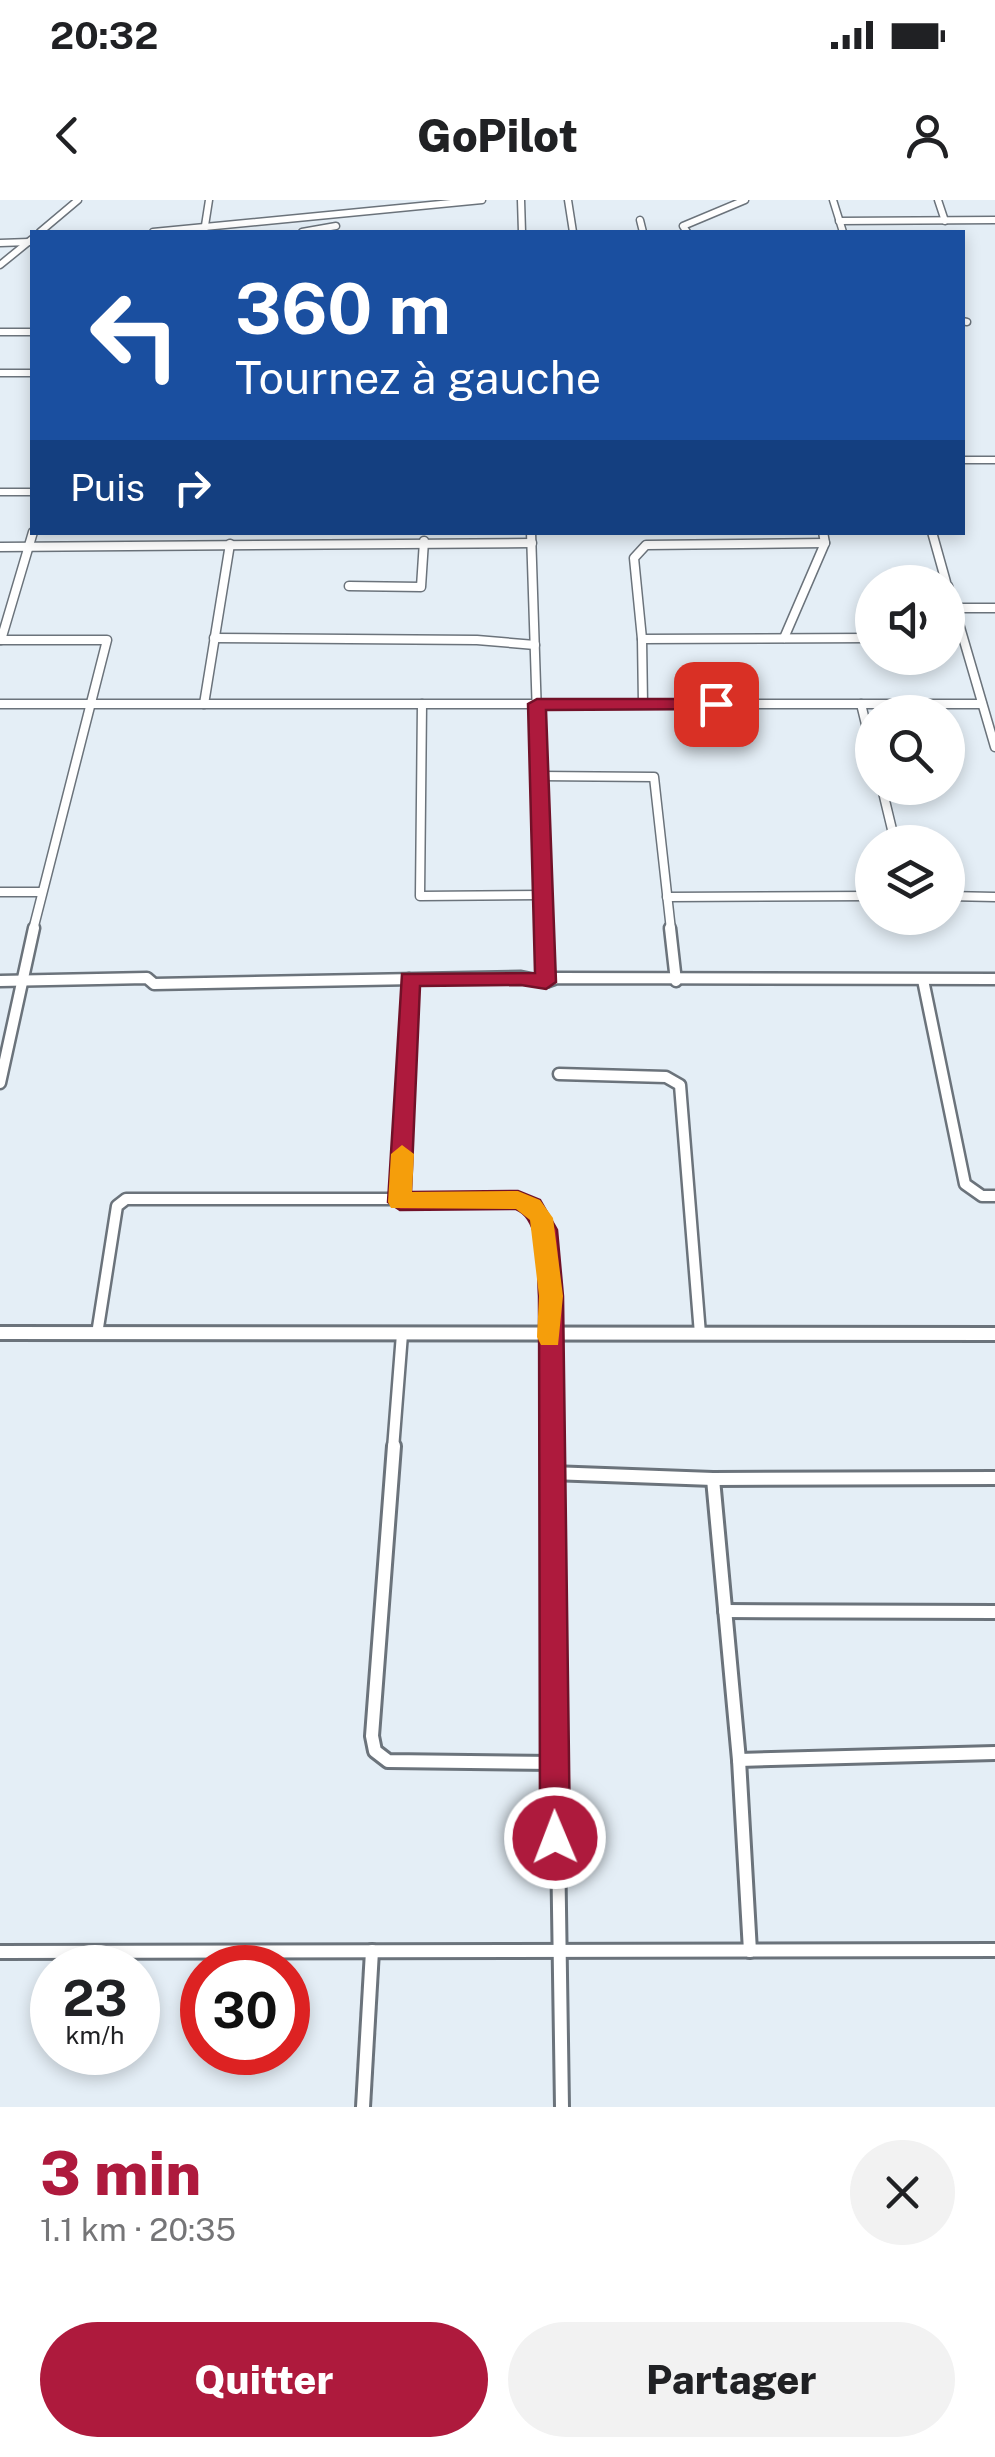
<!DOCTYPE html>
<html lang="fr">
<head>
<meta charset="utf-8">
<style>
	:root { --surface:#fff; --page:#f2f2f2; --text:#202124; --muted:#757577; --accent:#ae1a3d }
	body { margin:0; font-family:"Public Sans",sans-serif; background:var(--page); color:var(--text); height:100vh; display:flex; flex-direction:column; font-size:38px; white-space:nowrap }
	* { box-sizing:border-box; margin:0 }
	p { font-size:32px; color:var(--muted) }
	.icon { flex:none; width:55px; height:55px; fill:none; stroke:currentColor; stroke-width:2; stroke-linecap:round; stroke-linejoin:round }
	.map { position:relative; height:1907px; overflow:hidden }
	.side { display:flex; flex-direction:column; background:var(--surface); flex:1 }
	.side>* { flex:none }
	.top-card { position:absolute; left:30px; top:30px; width:935px; height:305px; border-radius:0px; box-shadow:0 5px 15px #0003; background:#1a4fa0; color:#fff; overflow:hidden }
	.buttons { position:absolute; left:855px; top:365px; display:grid; gap:20px }
	.buttons a { display:grid; place-items:center; width:110px; height:110px; border-radius:50%; background:var(--surface); box-shadow:0 5px 15px #0003; font-size:50px }
	.speed { position:absolute; left:30px; top:1745px; display:flex; gap:20px; font-size:50px; font-weight:700; text-align:center }
	.speed>* { display:grid; place-content:center; width:130px; height:130px; border-radius:50%; background:var(--surface); box-shadow:0 5px 15px #0003; line-height:1 }
	.speed small { font-size:25px; font-weight:400 }
	.speed .limit { border:15px solid #d22; background:#fff; color:#111 }
	.pin { position:absolute; display:grid; place-items:center; width:85px; height:85px; color:#fff; margin:-42px; border-radius:20px; box-shadow:0 5px 15px #0006 }
	.me { position:absolute; width:110px; margin:-55px; rotate:359deg; stroke-linejoin:round; filter:drop-shadow(0 0 8px #0008) }
	.turn { display:flex; align-items:center; gap:35px; height:210px; padding:0 40px; font-size:45px }
	.turn .icon { width:130px; height:130px; stroke-width:2.5 }
	.turn b { display:block; font-size:70px; line-height:85px }
	.then { display:flex; align-items:center; height:95px; padding:0 40px; background:#0003; gap:20px; font-size:38px }
	.round { display:grid; place-items:center; flex:none; width:105px; height:105px; border-radius:52px; background:var(--page) }
	.summary { display:flex; align-items:center; justify-content:space-between; height:170px; padding:0 40px }
	h1 { font-size:60px; font-weight:800; line-height:75px; color:var(--accent) }
	.button { display:flex; gap:20px; margin-top:auto; padding:20px 40px }
	.button a { flex:1; height:115px; border-radius:60px; background:var(--accent); color:#fff; font-size:40px; font-weight:800; line-height:115px; text-align:center }
	.button a+a { background:var(--page); color:var(--text) }
	.status { display:flex; justify-content:space-between; align-items:center; height:70px; padding:0 50px; background:var(--surface); direction:ltr }
	.status svg { height:28px; fill:currentColor }
	header { display:flex; justify-content:space-between; align-items:center; height:130px; padding:0 40px; background:var(--surface); font-size:45px; font-weight:800 }
	.map>svg:first-child { display:block }
	.lines { fill:none; stroke-linecap:round; stroke-linejoin:round }
	.minor-far3-casing { stroke:#6b737b; stroke-width:9 }
	.minor-far2-casing { stroke:#6b737b; stroke-width:11 }
	.minor-far1-casing { stroke:#6b737b; stroke-width:15 }
	.minor-casing { stroke:#6b737b; stroke-width:18 }
	.tertiary-casing { stroke:#6b737b; stroke-width:6 }
	.minor-far3 { stroke:#fff; stroke-width:6 }
	.minor-far2 { stroke:#fff; stroke-width:8 }
	.minor-far1 { stroke:#fff; stroke-width:10 }
	.minor { stroke:#fff; stroke-width:12 }
	.tertiary { fill:#fff; fill-rule:evenodd }
	.route { fill:#ae1a3d; stroke:#711128; stroke-width:2.5 }
	.slow { fill:#f59e0b }
</style>
</head>
<body>
<div class="status"><b>20:32</b><svg viewBox="0 0 49 12"><path d="M0 12V9h3v3zM5 12V6h3v6zM10 12V3h3v9zM15 12V0h3v12zM26 1h20v11H26zM47 4h2v5h-2z"/></svg></div>
<header><svg class="icon" aria-label="back" viewBox="0 0 24 24"><path d="M15 5l-7 7 7 7"/></svg>GoPilot<svg class="icon" aria-label="person" viewBox="0 0 24 24"><circle cx="12" cy="8" r="4"/><path d="M4 21q1-7 8-7t8 7"/></svg></header>
<div class="map">
<svg width="995" height="1907" viewBox="0 0 995 1907">
	<rect width="100%" height="100%" fill="#e4eef6"/>
	<g class="lines">
		<defs>
			<g id="minor-far3">
				<polyline points="521,0 522,32"/>
				<polyline points="568,0 573,32"/>
				<polyline points="833,0 843,32"/>
				<polyline points="938,0 945,21"/>
				<polyline points="640,20 643,32"/>
				<polyline points="839,21 995,20"/>
				<polyline points="40,32 78,0"/>
				<polyline points="153,32 482,0"/>
				<polyline points="204,32 209,0"/>
				<polyline points="302,32 336,26"/>
				<polyline points="687,32 683,26 745,0"/>
				<polyline points="0,43 29,42"/>
				<polyline points="0,65 32,39"/>
				<polyline points="962,121 967,122"/>
				<polyline points="0,132 32,132"/>
				<polyline points="0,173 32,173"/>
				<polyline points="962,260 995,260"/>
				<polyline points="0,292 32,292"/>
			</g>
			<g id="minor-far2">
				<polyline points="531,332 544,730"/>
				<polyline points="932,332 946,382"/>
				<polyline points="0,347 532,343"/>
				<polyline points="349,386 421,387 424,341"/>
				<polyline points="948,386 995,547"/>
				<polyline points="954,408 995,408"/>
				<polyline points="214,438 477,440 535,445"/>
				<polyline points="784,438 825,343 823,332"/>
				<polyline points="642,439 872,438"/>
				<polyline points="0,440 107,440 33,730"/>
				<polyline points="1,440 33,332"/>
				<polyline points="0,504 982,504"/>
				<polyline points="204,504 230,344"/>
				<polyline points="422,504 420,696 543,695"/>
				<polyline points="643,504 642,439 634,358 646,345 825,343"/>
				<polyline points="861,504 872,549"/>
				<polyline points="539,576 654,577 671,730"/>
				<polyline points="882,588 895,642"/>
				<polyline points="0,692 42,692"/>
				<polyline points="948,696 995,697"/>
				<polyline points="667,697 872,696"/>
			</g>
			<g id="minor-far1">
				<polyline points="544,728 546,782"/>
				<polyline points="670,728 676,781"/>
				<polyline points="923,780 965,984 982,996 995,996"/>
				<polyline points="0,781 147,778 154,784 521,777 546,782 557,778 995,779"/>
				<polyline points="559,874 666,877 680,885 700,1134"/>
				<polyline points="0,883 34,728"/>
				<polyline points="400,1002 409,779"/>
				<path d="M97,1134L117,1006L126,999H503C516,1002 530,1003 538,1013C557,1039 552,1208 552,1249"/>
				<polyline points="393,1249 402,1134"/>
			</g>
			<g id="minor">
				<polyline points="394,1246 372,1536 375,1551 388,1561 554,1563"/>
				<polyline points="552,1246 562,1907"/>
				<polyline points="551,1273 713,1279 995,1278"/>
				<polyline points="713,1279 739,1560 750,1751"/>
				<polyline points="725,1411 995,1412"/>
				<polyline points="739,1560 995,1553"/>
				<polyline points="0,1752 995,1750"/>
				<polyline points="363,1907 372,1751"/>
			</g>
			<polygon id="tertiary" points="0,1127 995,1128 995,1140 0,1139"/>
		</defs>
		<use href="#minor-far3" class="minor-far3-casing"/>
		<use href="#minor-far2" class="minor-far2-casing"/>
		<use href="#minor-far1" class="minor-far1-casing"/>
		<use href="#minor" class="minor-casing"/>
		<use href="#tertiary" class="tertiary-casing"/>
		<use href="#minor-far3" class="minor-far3"/>
		<use href="#minor-far2" class="minor-far2"/>
		<use href="#minor-far1" class="minor-far1"/>
		<use href="#minor" class="minor"/>
		<use href="#tertiary" class="tertiary"/>
	</g>
	<path class="route" d="M537,499H716L724,504L716,509L546,510L556,782L546,789L521,785L420,786L411,992L518,991L540,1000L557,1030L563,1096L570,1638L566,1649L555,1653L544,1649L540,1638L539,1096C537,1072 543,1020 516,1009L400,1010L388,1002L402,774L535,773L528,504Z"/>
	<polygon class="slow" points="402,945 414,954 412,992 518,991 540,1000 553,1018 563,1096 558,1145 541,1145 537,1137 539,1096 530,1020 516,1009 391,1008 388,1002 391,954"/>
</svg>
<div class="buttons">
<a><svg class="icon" aria-label="sound" viewBox="0 0 24 24"><path d="M4 9h4l5-4v14l-5-4H4zM17 9q2 3 0 6"/></svg></a>
<a><svg class="icon" aria-label="search" viewBox="0 0 24 24"><circle cx="10" cy="10" r="6"/><path d="M15 15l6 6"/></svg></a>
<a><svg class="icon" aria-label="layers" viewBox="0 0 24 24"><path d="M12 4l9 5-9 5-9-5zM3 14l9 5 9-5"/></svg></a>
</div>
<div class="speed"><div>23<small>km/h</small></div><div class="limit">30</div></div>
<div class="pin" style="left:716px;top:504px;background:#d93025"><svg class="icon" aria-label="arrive" viewBox="0 0 24 24"><path d="M6 21V4h12l-3 4 3 4H6"/></svg></div>
<svg class="me" style="left:555px;top:1638px" viewBox="-20 -20 40 40"><circle r="17" fill="#ae1a3d" stroke="#fff" stroke-width="3"/><path d="M0-11L8 9 0 5-8 9z" fill="#fff"/></svg>
<div class="top-card">
<div class="turn"><svg class="icon" aria-label="left" viewBox="0 0 24 24"><path d="M17 20v-9H6M10 6l-5 5 5 5"/></svg><div><b>360 m</b>Tournez à gauche</div></div>
<div class="then">Puis<svg class="icon" aria-label="right" viewBox="0 0 24 24"><path d="M7 20v-9h11M14 6l5 5-5 5"/></svg></div>
</div>
</div>
<section class="side">
<div class="summary"><div><h1>3 min</h1><p>1.1 km · 20:35</p></div><a class="round"><svg class="icon" aria-label="close" viewBox="0 0 24 24"><path d="M6 6l12 12M18 6L6 18"/></svg></a></div>
<div class="button"><a>Quitter</a><a>Partager</a></div>
</section>
</body>
</html>
